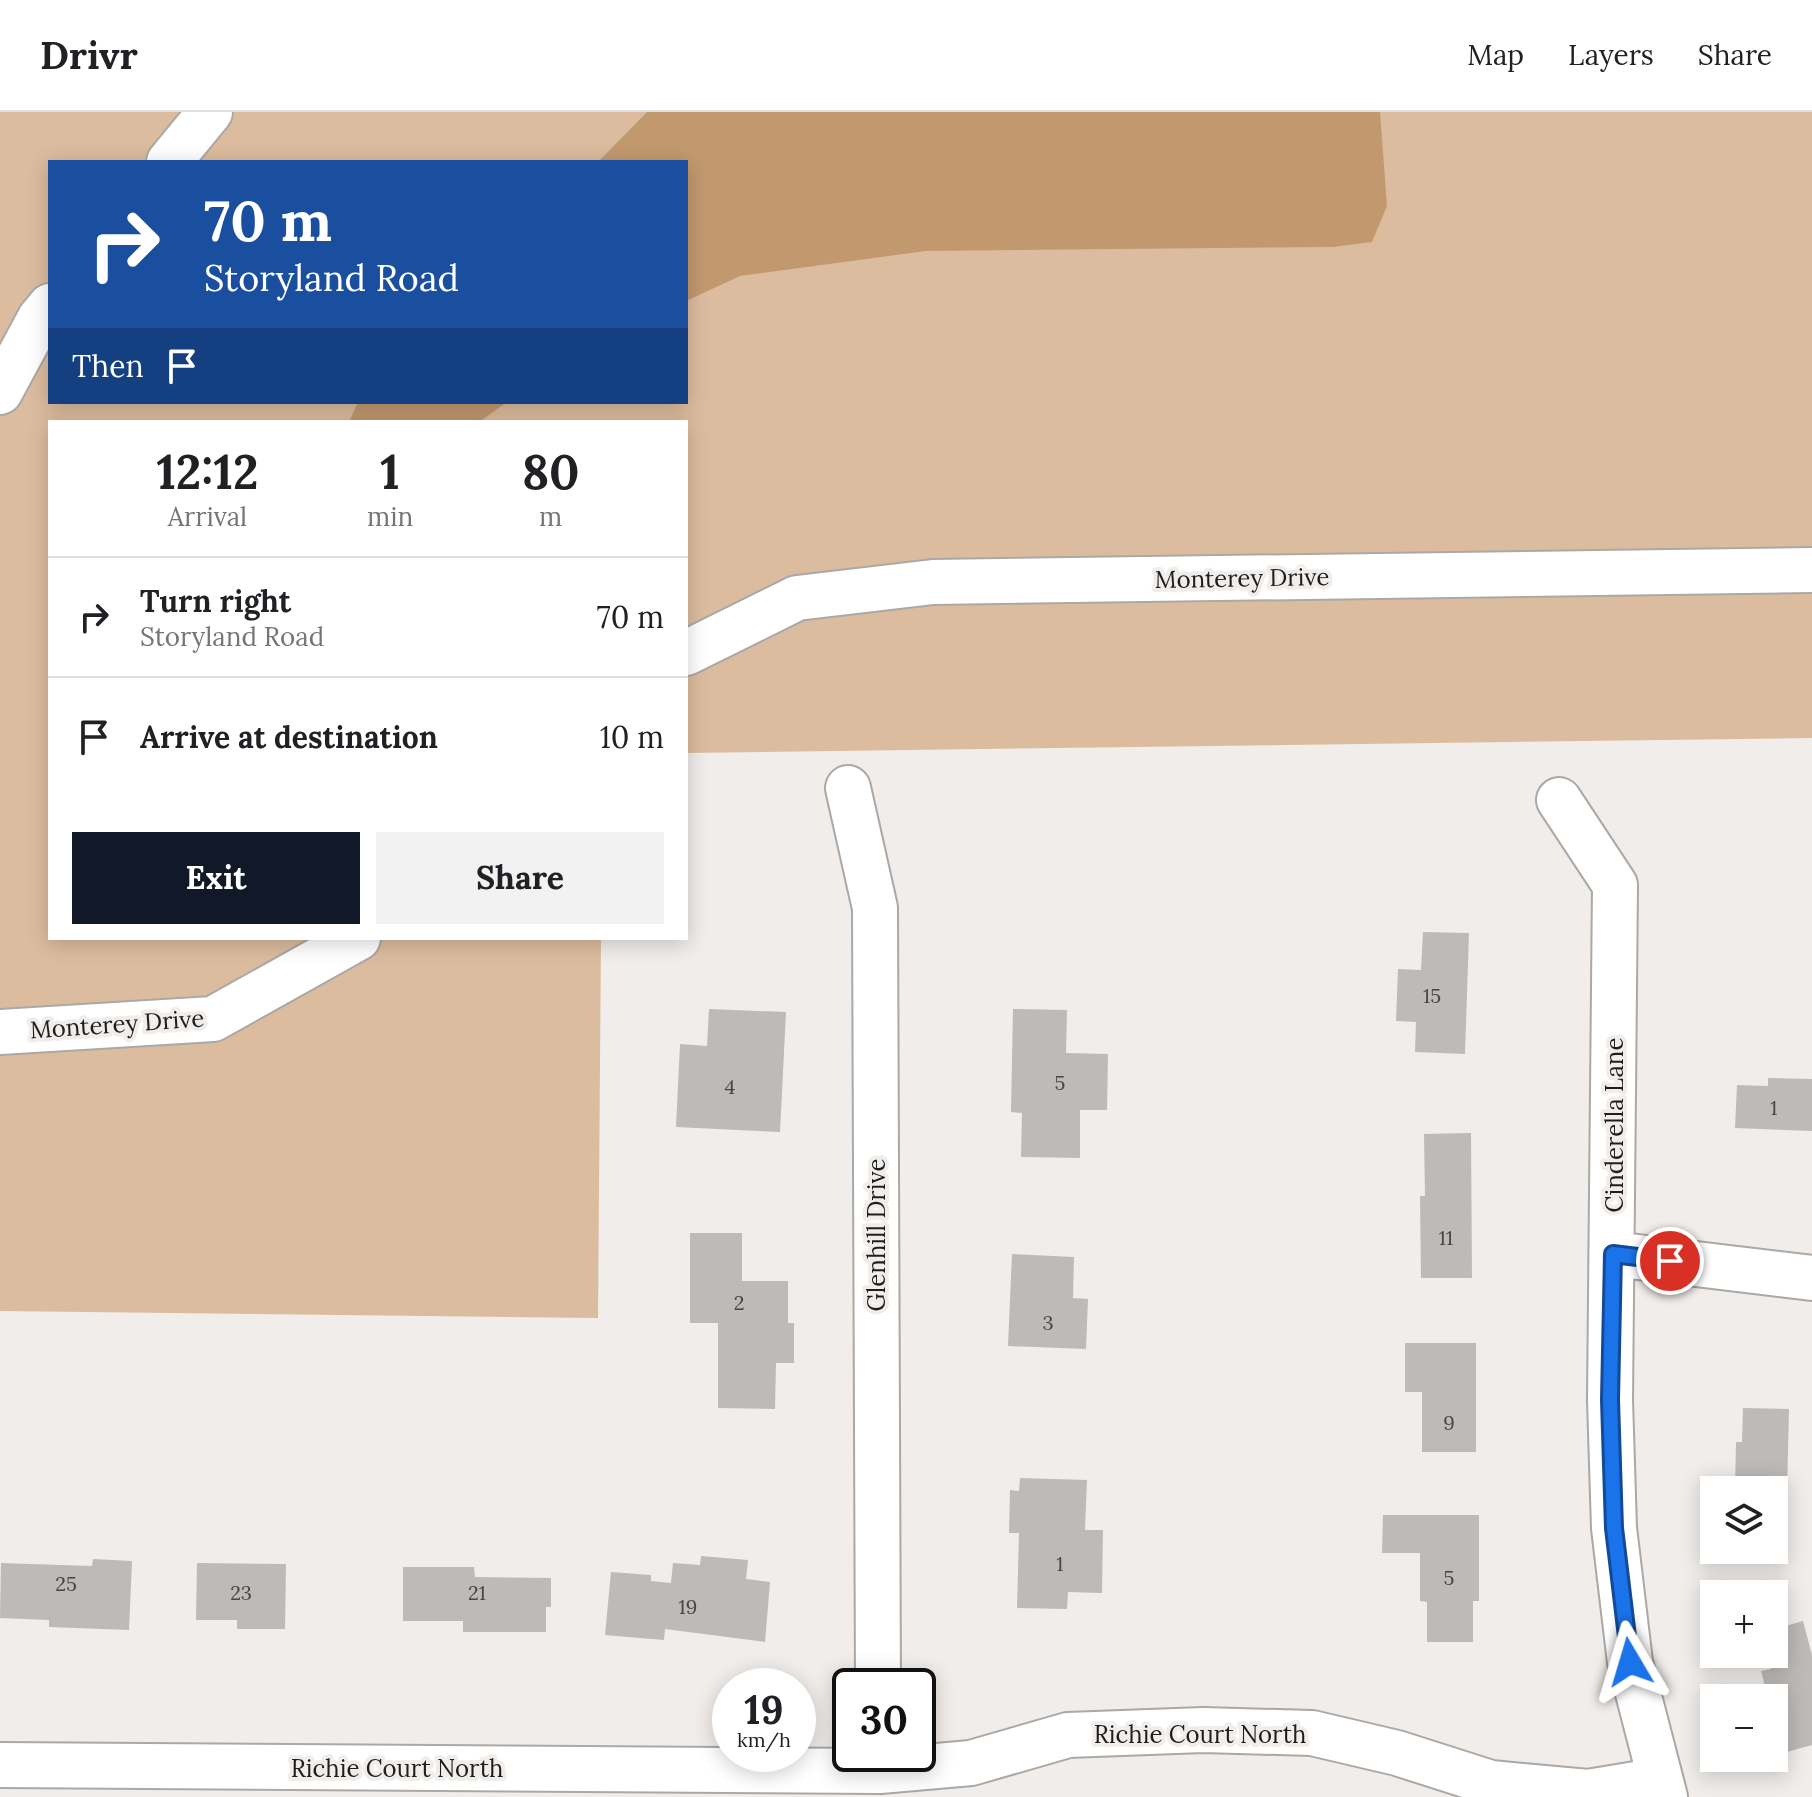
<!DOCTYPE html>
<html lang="en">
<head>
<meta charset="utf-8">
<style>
	:root { --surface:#fff; --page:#f2f2f2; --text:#202124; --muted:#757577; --line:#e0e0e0; --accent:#111827 }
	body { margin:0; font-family:Lora,serif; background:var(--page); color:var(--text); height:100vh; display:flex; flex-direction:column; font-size:30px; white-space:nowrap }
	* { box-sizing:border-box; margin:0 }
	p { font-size:26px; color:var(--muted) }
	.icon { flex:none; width:44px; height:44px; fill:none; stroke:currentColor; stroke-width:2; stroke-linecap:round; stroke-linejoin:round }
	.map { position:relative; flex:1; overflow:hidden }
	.sheet { position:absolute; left:48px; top:308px; width:640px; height:520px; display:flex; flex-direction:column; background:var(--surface); border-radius:0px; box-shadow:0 4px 20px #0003 }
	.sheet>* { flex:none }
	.banner { position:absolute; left:48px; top:48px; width:640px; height:244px; border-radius:0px; box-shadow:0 4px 20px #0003; background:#1a4fa0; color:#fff; overflow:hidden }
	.tools { position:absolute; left:1700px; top:1364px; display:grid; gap:16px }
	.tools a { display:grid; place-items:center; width:88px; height:88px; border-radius:0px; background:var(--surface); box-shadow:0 4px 20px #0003; font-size:40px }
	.speed { position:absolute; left:712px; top:1556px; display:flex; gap:16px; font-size:40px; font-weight:700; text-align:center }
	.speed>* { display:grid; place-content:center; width:104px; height:104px; border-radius:50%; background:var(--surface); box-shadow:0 4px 20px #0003; line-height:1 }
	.speed small { font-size:20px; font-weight:400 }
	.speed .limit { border:4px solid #111; border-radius:12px; background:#fff; color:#111 }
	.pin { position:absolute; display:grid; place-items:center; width:68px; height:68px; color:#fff; margin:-34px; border:4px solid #fff; border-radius:50%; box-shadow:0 2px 8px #0007 }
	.me { position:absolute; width:88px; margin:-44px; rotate:353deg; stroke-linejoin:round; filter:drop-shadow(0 0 6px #0008) }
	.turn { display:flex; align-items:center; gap:28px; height:168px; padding:0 24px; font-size:36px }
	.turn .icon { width:104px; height:104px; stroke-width:2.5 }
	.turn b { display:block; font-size:56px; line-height:68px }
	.then { display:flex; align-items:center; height:76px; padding:0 24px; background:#0003; gap:16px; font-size:30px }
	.eta { display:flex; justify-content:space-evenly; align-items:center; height:136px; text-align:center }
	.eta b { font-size:48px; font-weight:800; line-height:56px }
	.primary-button { display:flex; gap:16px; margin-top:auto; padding:16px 24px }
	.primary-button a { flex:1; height:92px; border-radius:0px; background:var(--accent); color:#fff; font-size:32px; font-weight:800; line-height:92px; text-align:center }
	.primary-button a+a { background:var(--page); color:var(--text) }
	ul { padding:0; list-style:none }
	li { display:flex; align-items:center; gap:24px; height:120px; padding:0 24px; border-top:2px solid var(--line) }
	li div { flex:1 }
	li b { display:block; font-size:30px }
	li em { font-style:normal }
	header { display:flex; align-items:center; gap:48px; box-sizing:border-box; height:112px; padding:0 40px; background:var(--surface); border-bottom:2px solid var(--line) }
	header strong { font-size:38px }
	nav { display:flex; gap:44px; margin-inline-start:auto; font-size:28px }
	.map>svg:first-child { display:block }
	.green { fill:#dcbc9e; fill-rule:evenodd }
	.water { fill:#c2996f }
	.building { fill:#bdbab7 }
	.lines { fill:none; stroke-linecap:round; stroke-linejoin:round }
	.minor-casing { stroke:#aba8a5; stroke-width:48 }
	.minor { stroke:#fff; stroke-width:44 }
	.route-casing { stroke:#114b97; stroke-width:20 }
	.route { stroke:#1a73e8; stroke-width:14 }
	.labels { text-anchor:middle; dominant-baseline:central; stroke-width:8; stroke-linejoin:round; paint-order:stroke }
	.number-label { font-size:20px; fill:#464544 }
	.street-label { font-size:24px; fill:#1f1e1d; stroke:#f0edea }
</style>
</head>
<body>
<header>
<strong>Drivr</strong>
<nav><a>Map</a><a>Layers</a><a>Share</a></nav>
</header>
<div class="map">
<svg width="1812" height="1685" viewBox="0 0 1812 1685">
	<rect width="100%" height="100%" fill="#f0edea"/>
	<path class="green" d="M0,0H1812V626L686,641V310H50V826H601L598,1206L0,1199ZM50,50H686V290H50Z"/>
	<g class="water">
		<polygon points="647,0 1380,0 1387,94 1372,130 1333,135 926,139 740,164 686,189 686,50 598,50"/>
		<polygon points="358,290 507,290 479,310 349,310"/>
	</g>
	<g class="building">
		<polygon points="1423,820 1469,821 1465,942 1415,940 1416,910 1396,909 1398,857 1421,858"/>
		<polygon points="709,897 786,900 780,1020 676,1015 680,932 707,934"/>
		<polygon points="1013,897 1067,898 1066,941 1108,942 1107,998 1080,998 1080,1046 1021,1045 1022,1001 1011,1000"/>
		<polygon points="1768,966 1812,967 1812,1019 1735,1016 1737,973 1768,974"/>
		<polygon points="1471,1021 1472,1166 1421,1166 1420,1084 1425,1084 1424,1022"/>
		<polygon points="690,1121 742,1121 742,1169 788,1169 788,1211 794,1211 794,1251 776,1251 775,1297 718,1296 718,1211 690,1211"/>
		<polygon points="1012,1142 1074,1145 1073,1186 1088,1187 1086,1237 1008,1234"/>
		<polygon points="1405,1231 1476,1231 1476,1340 1422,1340 1422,1280 1405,1280"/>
		<polygon points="1743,1296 1789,1297 1786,1422 1774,1422 1774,1378 1735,1378 1736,1330 1742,1330"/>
		<polygon points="1020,1366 1087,1368 1085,1418 1103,1418 1102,1481 1068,1480 1067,1497 1017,1496 1019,1421 1009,1421 1010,1378 1019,1379"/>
		<polygon points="1383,1403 1479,1403 1479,1489 1473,1489 1473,1530 1427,1530 1427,1490 1420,1489 1420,1441 1382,1441"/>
		<polygon points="701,1444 748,1448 746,1467 770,1470 765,1530 665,1517 664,1528 605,1523 611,1460 651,1463 651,1469 671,1471 673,1451 700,1453"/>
		<polygon points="93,1447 132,1449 129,1518 49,1515 49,1508 0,1506 1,1451 92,1454"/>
		<polygon points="197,1451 286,1452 285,1517 237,1517 237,1508 196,1508"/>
		<polygon points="403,1455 474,1455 475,1465 551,1466 551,1495 546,1495 546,1520 463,1520 463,1509 403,1509"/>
		<polygon points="1803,1509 1812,1543 1812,1633 1783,1641 1774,1608 1774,1586 1768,1586 1761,1559 1771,1557 1767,1542 1774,1542 1774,1517"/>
	</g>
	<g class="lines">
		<defs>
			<g id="minor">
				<polyline points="169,50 210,0"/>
				<polyline points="0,280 40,206 50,194"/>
				<polyline points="686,541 797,486 933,470 1812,458"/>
				<polyline points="848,676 875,796 878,1574"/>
				<polyline points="1559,688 1615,773 1610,1288 1614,1416 1630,1550 1665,1685"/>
				<polyline points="0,920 213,907 358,826"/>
				<polyline points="1613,1142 1812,1166"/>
				<polyline points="0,1653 880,1659 971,1651 1068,1623 1203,1618 1312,1621 1397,1641 1491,1671 1588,1680 1660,1668"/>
			</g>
		</defs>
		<use href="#minor" class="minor-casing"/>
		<use href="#minor" class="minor"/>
	</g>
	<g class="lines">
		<defs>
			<polyline id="route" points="1630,1550 1614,1416 1610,1288 1613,1142 1670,1149"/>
		</defs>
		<use href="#route" class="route-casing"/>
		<use href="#route" class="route"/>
	</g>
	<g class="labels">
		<g class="number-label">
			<text x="1432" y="883">15</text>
			<text x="1060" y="970">5</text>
			<text x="730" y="974">4</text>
			<text x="1774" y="995">1</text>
			<text x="1446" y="1125">11</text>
			<text x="739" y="1190">2</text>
			<text x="1048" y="1210">3</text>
			<text x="1449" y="1310">9</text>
			<text x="1060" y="1451">1</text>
			<text x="1449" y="1465">5</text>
			<text x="66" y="1471">25</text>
			<text x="241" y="1480">23</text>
			<text x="477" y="1480">21</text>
			<text x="688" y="1494">19</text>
		</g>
		<g class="street-label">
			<text transform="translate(1242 466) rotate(-1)">Monterey Drive</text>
			<text transform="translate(117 912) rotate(-4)">Monterey Drive</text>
			<text transform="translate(1614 1013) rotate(-90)">Cinderella Lane</text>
			<text transform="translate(876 1123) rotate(-90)">Glenhill Drive</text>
			<text x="1200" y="1622">Richie Court North</text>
			<text x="397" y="1656">Richie Court North</text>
		</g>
	</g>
</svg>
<div class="tools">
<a><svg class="icon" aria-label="layers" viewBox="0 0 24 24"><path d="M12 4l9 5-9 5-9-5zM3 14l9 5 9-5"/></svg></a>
<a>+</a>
<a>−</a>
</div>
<div class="speed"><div>19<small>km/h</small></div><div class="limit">30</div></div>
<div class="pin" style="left:1670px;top:1149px;background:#d93025"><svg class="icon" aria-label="arrive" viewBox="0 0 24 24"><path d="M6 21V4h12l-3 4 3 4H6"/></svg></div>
<svg class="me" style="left:1630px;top:1550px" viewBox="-20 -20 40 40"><path d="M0-17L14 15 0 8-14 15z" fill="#1a73e8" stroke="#fff" stroke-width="4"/></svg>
<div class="banner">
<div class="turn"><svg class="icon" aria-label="right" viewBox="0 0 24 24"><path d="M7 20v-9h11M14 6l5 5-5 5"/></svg><div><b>70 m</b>Storyland Road</div></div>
<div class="then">Then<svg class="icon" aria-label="arrive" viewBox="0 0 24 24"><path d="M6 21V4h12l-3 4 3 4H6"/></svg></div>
</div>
<section class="sheet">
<div class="eta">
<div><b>12:12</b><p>Arrival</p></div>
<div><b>1</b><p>min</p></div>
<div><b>80</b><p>m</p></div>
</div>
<ul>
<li><svg class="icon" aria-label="right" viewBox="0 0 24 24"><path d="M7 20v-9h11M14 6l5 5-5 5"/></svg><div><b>Turn right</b><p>Storyland Road</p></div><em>70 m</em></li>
<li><svg class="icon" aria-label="arrive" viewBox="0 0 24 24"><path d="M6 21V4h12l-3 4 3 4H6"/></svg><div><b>Arrive at destination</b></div><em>10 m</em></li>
</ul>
<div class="primary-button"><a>Exit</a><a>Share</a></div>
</section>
</div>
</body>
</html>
